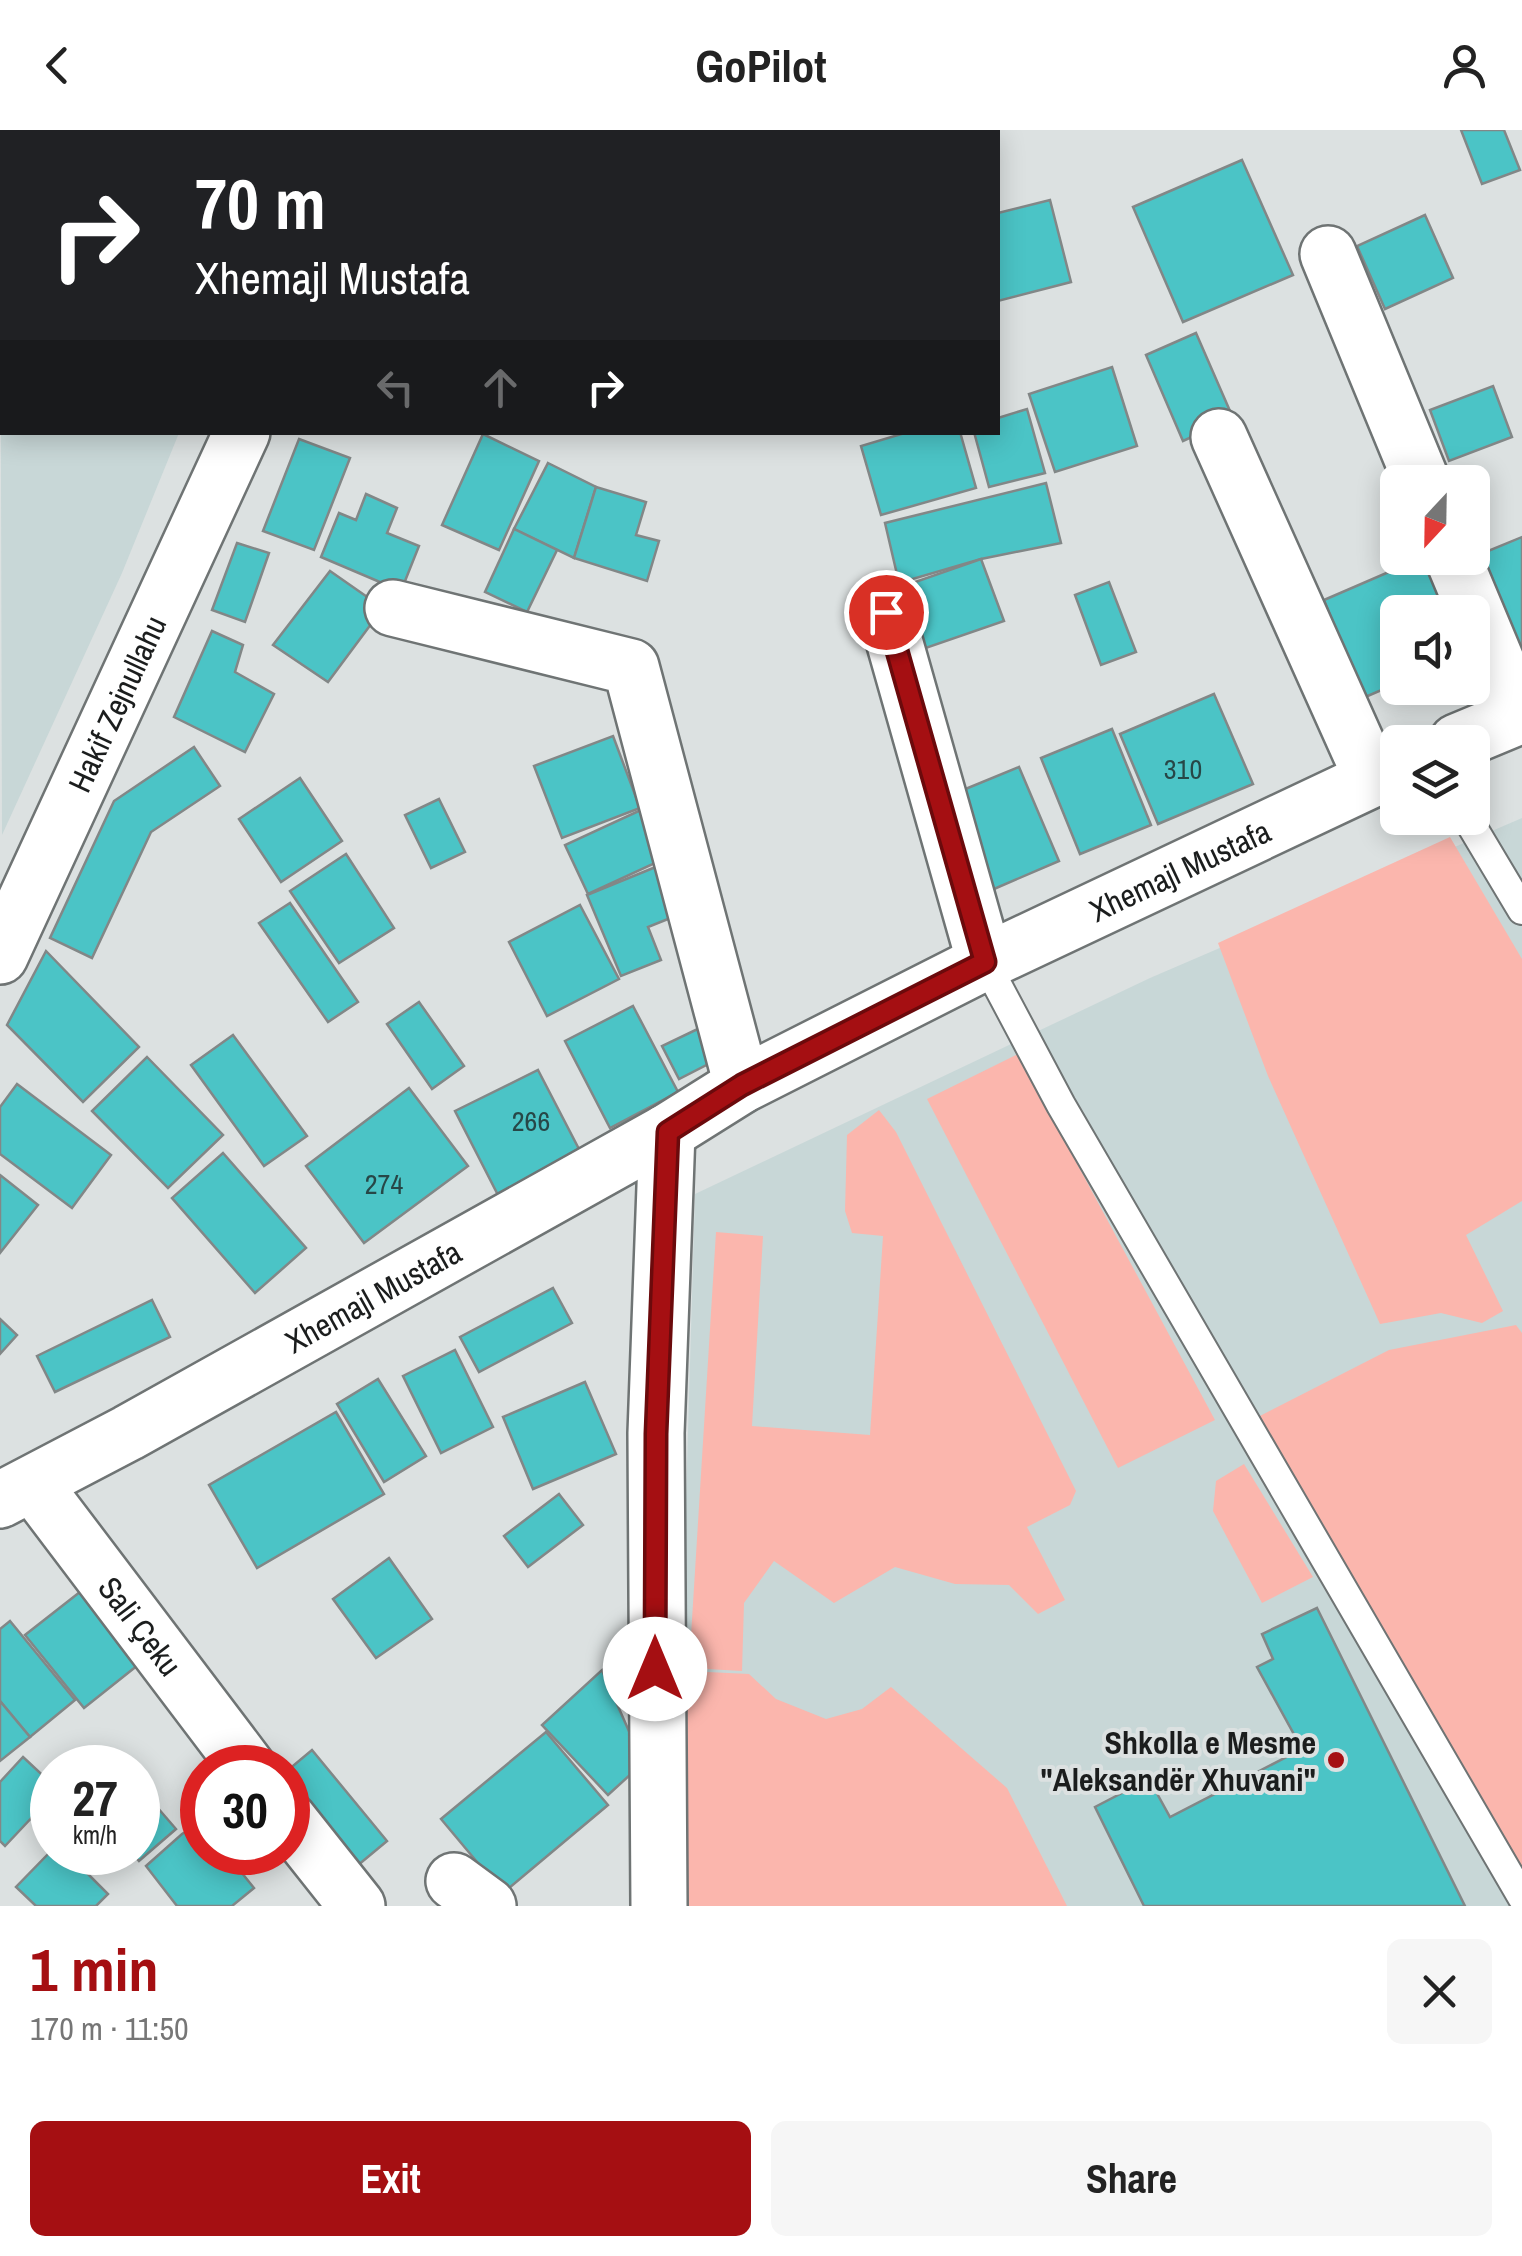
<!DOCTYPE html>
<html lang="en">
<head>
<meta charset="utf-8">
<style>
	:root { --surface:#fff; --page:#f6f6f6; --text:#222; --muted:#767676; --accent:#a50f12 }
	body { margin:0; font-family:"Archivo Narrow",sans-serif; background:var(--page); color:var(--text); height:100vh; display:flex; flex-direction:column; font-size:38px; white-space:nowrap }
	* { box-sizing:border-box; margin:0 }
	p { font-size:32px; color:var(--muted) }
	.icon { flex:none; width:55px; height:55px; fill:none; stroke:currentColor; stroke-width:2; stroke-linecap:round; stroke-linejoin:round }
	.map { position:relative; height:1776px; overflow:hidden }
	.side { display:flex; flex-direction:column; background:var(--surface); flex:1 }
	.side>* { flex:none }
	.banner { position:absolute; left:0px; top:0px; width:1000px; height:305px; box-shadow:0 5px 25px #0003; background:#202124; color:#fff; overflow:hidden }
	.needle { width:65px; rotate:202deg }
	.fabs { position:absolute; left:1380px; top:335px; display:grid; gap:20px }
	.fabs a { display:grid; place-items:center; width:110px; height:110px; border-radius:15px; background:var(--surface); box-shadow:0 5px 25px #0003; font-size:50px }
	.speed { position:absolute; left:30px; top:1615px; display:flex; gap:20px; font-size:50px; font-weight:700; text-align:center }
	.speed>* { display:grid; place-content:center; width:130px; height:130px; border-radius:50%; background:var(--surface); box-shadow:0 5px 25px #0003; line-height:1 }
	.speed small { font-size:25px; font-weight:400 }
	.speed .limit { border:15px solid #d22; background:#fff; color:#111 }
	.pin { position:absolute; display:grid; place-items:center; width:85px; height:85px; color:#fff; margin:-42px; border:5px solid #fff; border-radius:50%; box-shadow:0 2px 10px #0007 }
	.me { position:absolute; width:110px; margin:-55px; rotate:0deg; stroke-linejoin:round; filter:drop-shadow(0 0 8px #0008) }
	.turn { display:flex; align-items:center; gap:35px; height:210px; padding:0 30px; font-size:45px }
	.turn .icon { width:130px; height:130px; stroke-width:2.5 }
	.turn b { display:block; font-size:70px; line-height:85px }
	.lanes { display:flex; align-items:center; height:95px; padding:0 30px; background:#0003; justify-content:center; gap:50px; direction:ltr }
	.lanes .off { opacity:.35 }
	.round { display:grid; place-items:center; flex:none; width:105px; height:105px; border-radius:15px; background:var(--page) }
	.head { display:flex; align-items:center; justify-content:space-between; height:170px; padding:0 30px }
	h1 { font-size:60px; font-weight:700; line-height:75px; color:var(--accent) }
	.button { display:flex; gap:20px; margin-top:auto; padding:20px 30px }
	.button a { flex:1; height:115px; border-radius:15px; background:var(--accent); color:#fff; font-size:40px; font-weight:700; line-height:115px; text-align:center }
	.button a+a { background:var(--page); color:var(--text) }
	header { display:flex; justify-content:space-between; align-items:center; height:130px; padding:0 30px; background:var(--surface); font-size:45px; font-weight:700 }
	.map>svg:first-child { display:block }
	.built { fill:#c8d7d7 }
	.green { fill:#fbb6ad }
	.building { fill:#4bc4c6; stroke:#828787; stroke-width:2.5 }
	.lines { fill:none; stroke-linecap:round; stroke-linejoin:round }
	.service-casing { stroke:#6f7474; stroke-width:32 }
	.minor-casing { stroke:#6f7474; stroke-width:60 }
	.secondary-casing { stroke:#6f7474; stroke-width:60 }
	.service { stroke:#fff; stroke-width:28 }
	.minor { stroke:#fff; stroke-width:55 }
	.secondary { stroke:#fff; stroke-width:55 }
	.route-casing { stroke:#6b0a0c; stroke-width:25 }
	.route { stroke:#a50f12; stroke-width:18 }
	.poi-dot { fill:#a50f12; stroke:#dce1e1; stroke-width:4 }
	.labels { text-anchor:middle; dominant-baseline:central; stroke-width:8; stroke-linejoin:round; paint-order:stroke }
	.number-label { font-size:28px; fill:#274747 }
	.street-label { font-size:32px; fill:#1b1d1d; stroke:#dce1e1 }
	.poi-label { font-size:32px; font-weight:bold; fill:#1b1d1d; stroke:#dce1e1; text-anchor:end }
</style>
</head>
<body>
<header><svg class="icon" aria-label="back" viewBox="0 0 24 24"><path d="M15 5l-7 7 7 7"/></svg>GoPilot<svg class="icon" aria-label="person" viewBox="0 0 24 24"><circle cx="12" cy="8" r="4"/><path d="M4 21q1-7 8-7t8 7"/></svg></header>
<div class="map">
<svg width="1522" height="1776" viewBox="0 0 1522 1776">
	<rect width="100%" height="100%" fill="#dce1e1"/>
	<g class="built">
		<polygon points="0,0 209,2 2,2 2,302 179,303 122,443 2,705"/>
		<polygon points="1522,688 1522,1776 674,1776 695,1064 1150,848"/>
	</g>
	<g class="green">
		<polygon points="1450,707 1522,829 1522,1071 1466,1105 1503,1181 1482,1193 1441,1183 1380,1194 1268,946 1218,813"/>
		<polygon points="1018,924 1215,1290 1118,1338 927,969"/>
		<polygon points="879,980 896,1002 1076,1361 1070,1375 1027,1397 1065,1470 1038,1484 1009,1455 955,1454 895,1437 834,1473 774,1431 744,1473 742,1541 689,1538 716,1102 763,1106 752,1296 870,1305 883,1106 852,1103 845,1081 847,1005"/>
		<polygon points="1516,1195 1522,1203 1522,1742 1256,1288 1389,1220"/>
		<polygon points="1244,1334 1313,1447 1262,1473 1213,1381 1216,1351"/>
		<polygon points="687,1541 749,1544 776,1569 826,1589 862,1579 891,1557 1007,1658 1067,1776 688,1776"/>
	</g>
	<g class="building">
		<polygon points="1461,0 1504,0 1520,40 1482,54"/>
		<polygon points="1242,30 1293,145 1183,192 1133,77"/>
		<polygon points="1050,70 1071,152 998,171 998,83"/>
		<polygon points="1425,85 1453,148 1385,179 1357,116"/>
		<polygon points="1196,203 1233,288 1183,311 1146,225"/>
		<polygon points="1112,237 1137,316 1055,342 1029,264"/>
		<polygon points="1493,256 1512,307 1449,331 1430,280"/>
		<polygon points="1027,279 1045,343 989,357 974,302 998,302 998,288"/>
		<polygon points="908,302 960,302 976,358 881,385 861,316"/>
		<polygon points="483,304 539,331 499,420 442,395"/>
		<polygon points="299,309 350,328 314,420 263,401"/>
		<polygon points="548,333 596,357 574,428 514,399"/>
		<polygon points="1046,353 1061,413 981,429 899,453 885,393"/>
		<polygon points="596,357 646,372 636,405 659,411 647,451 574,428"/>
		<polygon points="366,364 397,378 387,403 419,416 401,461 321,427 339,383 356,390"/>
		<polygon points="514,399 557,420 527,482 485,462"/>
		<polygon points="1522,407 1522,528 1476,426"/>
		<polygon points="237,413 269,423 245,492 212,480"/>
		<polygon points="1421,428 1426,428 1448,482 1398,482 1398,553 1363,568 1324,470"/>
		<polygon points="981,429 1004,491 920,520 898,458"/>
		<polygon points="330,441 383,478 328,552 273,515"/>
		<polygon points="1109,452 1136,522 1101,535 1075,465"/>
		<polygon points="212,501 243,515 235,542 274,564 245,622 174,587"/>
		<polygon points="1214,564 1253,654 1158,694 1120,604"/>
		<polygon points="1112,599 1151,695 1080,724 1041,628"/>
		<polygon points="613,606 640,678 562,708 534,636"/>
		<polygon points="194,617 220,656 151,702 92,828 50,808 114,671"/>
		<polygon points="1019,637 1059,731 987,762 946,667"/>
		<polygon points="300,648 342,711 281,752 239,689"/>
		<polygon points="439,669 465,722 431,738 405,685"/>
		<polygon points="643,679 666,728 588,764 565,715"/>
		<polygon points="346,724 394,798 339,833 290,761"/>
		<polygon points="663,734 683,783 648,797 661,830 621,846 587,765"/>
		<polygon points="290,773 358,872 328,892 259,793"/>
		<polygon points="580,775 619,849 547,886 509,812"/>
		<polygon points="46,821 139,917 83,972 7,895"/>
		<polygon points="419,872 464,936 432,959 387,894"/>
		<polygon points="633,876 678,962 610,998 565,911"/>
		<polygon points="706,895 722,927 679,949 662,916"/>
		<polygon points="233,905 307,1006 264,1036 191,935"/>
		<polygon points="147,927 223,1005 168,1058 92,981"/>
		<polygon points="538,940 581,1023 498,1065 455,981"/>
		<polygon points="17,954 111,1025 72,1078 0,1024 0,977"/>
		<polygon points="409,958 468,1036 364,1113 306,1036"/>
		<polygon points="223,1023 306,1118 255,1163 172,1068"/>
		<polygon points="0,1045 38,1075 0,1123"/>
		<polygon points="553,1158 572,1193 479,1242 460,1207"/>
		<polygon points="152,1170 170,1207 55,1262 37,1226"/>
		<polygon points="0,1189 17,1205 0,1224"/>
		<polygon points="455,1220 493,1297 441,1323 403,1246"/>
		<polygon points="378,1249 426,1326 384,1352 337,1274"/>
		<polygon points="585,1252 616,1324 533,1359 503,1287"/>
		<polygon points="336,1282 384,1364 257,1438 209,1355"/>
		<polygon points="559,1364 583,1395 528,1437 504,1406"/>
		<polygon points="389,1428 432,1489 376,1528 333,1469"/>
		<polygon points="85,1458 143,1531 84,1578 25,1505"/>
		<polygon points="1317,1478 1465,1776 1144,1776 1095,1677 1149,1649 1170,1687 1302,1619 1257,1537 1273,1529 1262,1504"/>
		<polygon points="10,1491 75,1570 30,1607 0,1571 0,1499"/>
		<polygon points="602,1540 643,1633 608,1665 542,1595"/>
		<polygon points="0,1571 30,1607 0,1631"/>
		<polygon points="546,1602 608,1675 503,1763 441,1689"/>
		<polygon points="312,1620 387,1711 351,1741 288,1663 288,1640"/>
		<polygon points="23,1627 52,1654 52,1666 5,1716 0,1711 0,1652"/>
		<polygon points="138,1655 176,1699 139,1731 131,1722 138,1722"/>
		<polygon points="201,1693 202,1722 225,1722 254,1758 232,1776 177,1776 146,1736 182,1704"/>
		<polygon points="52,1720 66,1722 108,1764 96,1776 36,1776 16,1757"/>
	</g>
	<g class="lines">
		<defs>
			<g id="service">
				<polyline points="1467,688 1522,780"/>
				<polyline points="985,832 1061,975 1522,1767"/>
			</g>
			<g id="minor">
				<polyline points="376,2 377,0"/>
				<polyline points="0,96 2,98"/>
				<polyline points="1328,124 1422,352"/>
				<polyline points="1219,307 1372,648"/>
				<polyline points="1453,428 1519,586"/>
				<polyline points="393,478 631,537 742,955"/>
				<polyline points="886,482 985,832"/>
				<path id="s1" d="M0,826L242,302"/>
				<path id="s2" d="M33,1354L248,1638"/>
				<polyline points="288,1689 357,1776"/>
				<polyline points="454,1751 488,1776"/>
				<polyline points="659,1776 656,1303 667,1002"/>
			</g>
			<g id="secondary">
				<polyline points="1457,612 1522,585"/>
				<path id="s3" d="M0,1370L128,1303L667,1002L742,955L985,832L1398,637"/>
			</g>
		</defs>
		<use href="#service" class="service-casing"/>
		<use href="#minor" class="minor-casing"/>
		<use href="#secondary" class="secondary-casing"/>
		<use href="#service" class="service"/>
		<use href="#minor" class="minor"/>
		<use href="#secondary" class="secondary"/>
	</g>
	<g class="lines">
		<defs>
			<polyline id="route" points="655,1539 656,1304 668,1002 742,955 985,832 886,482"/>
		</defs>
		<use href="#route" class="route-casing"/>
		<use href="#route" class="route"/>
	</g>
	<circle class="poi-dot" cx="1336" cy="1630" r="10"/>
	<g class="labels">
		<g class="number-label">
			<text x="1183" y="639">310</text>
			<text x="531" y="991">266</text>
			<text x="384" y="1054">274</text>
		</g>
		<g class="street-label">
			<text stroke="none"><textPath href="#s1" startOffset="278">Hakif Zejnullahu</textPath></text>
			<text stroke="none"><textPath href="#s3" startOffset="1338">Xhemajl Mustafa</textPath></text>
			<text stroke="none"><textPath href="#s3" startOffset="425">Xhemajl Mustafa</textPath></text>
			<text stroke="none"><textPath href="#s2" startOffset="178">Sali Çeku</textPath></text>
		</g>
		<g class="poi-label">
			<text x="1316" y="1612">Shkolla e Mesme<tspan x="1316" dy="37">"Aleksandër Xhuvani"</tspan></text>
		</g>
	</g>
</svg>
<div class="fabs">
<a><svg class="needle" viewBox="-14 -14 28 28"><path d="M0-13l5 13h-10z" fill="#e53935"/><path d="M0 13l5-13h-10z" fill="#767676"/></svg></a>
<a><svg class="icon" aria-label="sound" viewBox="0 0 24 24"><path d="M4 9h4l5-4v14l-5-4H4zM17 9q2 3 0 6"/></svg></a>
<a><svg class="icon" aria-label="layers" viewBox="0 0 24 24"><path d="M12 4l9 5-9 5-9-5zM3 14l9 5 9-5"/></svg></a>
</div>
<div class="speed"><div>27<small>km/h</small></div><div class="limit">30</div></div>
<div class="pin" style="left:886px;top:482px;background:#d93025"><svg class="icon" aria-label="arrive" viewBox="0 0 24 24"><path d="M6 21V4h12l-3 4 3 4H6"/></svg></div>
<svg class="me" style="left:655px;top:1539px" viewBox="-20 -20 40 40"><circle r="19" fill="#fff"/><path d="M0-13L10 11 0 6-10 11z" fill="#a50f12"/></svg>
<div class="banner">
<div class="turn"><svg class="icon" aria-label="right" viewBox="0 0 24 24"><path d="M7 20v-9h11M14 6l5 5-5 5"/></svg><div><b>70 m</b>Xhemajl Mustafa</div></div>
<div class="lanes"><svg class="icon off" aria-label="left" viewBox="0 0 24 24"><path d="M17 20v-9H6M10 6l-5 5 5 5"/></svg><svg class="icon off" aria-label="ahead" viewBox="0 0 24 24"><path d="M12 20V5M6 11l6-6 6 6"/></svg><svg class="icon" aria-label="right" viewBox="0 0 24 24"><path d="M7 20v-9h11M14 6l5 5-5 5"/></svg></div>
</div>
</div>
<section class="side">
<div class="head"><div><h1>1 min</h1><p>170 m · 11:50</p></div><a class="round"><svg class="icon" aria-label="close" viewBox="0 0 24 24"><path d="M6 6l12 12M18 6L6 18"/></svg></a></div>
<div class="button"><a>Exit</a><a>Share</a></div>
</section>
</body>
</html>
